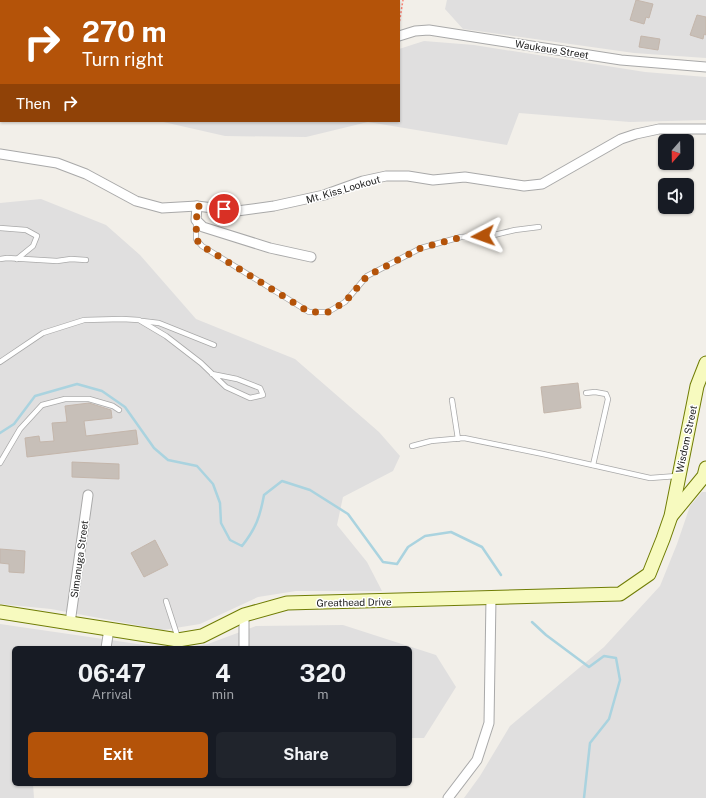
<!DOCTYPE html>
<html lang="en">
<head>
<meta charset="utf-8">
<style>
	:root { --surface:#171b24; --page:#20242c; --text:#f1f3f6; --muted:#9ea1a6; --accent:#b45309 }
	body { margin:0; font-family:"Public Sans",sans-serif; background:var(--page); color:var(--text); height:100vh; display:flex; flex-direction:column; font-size:15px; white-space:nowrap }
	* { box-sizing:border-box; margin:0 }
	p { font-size:13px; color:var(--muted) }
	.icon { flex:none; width:22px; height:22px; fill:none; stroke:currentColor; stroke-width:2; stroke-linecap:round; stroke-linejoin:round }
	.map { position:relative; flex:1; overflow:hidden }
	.details { position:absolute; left:12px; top:646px; width:400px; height:140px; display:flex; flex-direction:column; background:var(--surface); border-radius:6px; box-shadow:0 1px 3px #0004 }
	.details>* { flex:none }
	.guide { position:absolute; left:0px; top:0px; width:400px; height:122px; box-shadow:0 1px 3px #0004; background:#b45309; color:#fff; overflow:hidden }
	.needle { width:26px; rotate:200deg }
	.tools { position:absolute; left:658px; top:134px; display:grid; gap:8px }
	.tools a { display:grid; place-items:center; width:36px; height:36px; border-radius:6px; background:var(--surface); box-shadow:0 1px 3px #0004; font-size:20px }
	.pin { position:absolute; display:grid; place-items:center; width:34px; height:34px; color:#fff; margin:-17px; border:2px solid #fff; border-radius:50%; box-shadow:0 1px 4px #0007 }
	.me { position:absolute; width:44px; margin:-22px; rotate:266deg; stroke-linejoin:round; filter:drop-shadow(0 0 3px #0008) }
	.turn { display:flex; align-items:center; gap:14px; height:84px; padding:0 16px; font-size:18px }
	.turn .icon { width:52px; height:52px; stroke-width:2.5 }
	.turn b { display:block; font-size:28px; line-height:34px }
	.then { display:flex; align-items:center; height:38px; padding:0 16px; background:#0003; gap:8px; font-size:15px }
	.eta { display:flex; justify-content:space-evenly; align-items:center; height:68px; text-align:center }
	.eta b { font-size:24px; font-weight:700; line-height:28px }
	.primary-button { display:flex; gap:8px; margin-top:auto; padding:8px 16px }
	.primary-button a { flex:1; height:46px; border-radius:6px; background:var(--accent); color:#fff; font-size:16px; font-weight:700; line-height:46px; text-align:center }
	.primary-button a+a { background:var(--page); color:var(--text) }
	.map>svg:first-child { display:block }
	.residential { fill:#e0dfdf }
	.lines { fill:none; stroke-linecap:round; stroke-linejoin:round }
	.stream { stroke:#aad3df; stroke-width:2.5 }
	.building { fill:#c7bfb8; stroke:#c4b6ab }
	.lane-casing { stroke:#a9a9a9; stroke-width:6 }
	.street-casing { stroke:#a9a9a9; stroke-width:11 }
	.secondary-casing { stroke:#707d05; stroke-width:15 }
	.path { stroke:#fa8072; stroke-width:1.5; stroke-dasharray:2 2; stroke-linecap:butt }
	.lane { stroke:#fff; stroke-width:4.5 }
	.street { stroke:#fff; stroke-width:9 }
	.secondary { stroke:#f7fabf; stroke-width:13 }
	.route { stroke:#b45309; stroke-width:7; stroke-dasharray:0 12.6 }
	.labels { text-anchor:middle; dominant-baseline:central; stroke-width:3; stroke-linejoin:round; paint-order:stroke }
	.street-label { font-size:10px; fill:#222; stroke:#fff }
</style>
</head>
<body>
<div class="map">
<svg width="706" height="798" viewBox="0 0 706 798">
	<rect width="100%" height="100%" fill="#f2efe9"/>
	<g class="residential">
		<polygon points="12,0 372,0 372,1 15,1"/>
		<polygon points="447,0 706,0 706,58 634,53 463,29 445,9"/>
		<polygon points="424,41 474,45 645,72 706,77 706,120 630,122 519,113 507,145 368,122 306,137 225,136 159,121 399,121 399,49"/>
		<polygon points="41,199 106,225 140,255 196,319 295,359 379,432 400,456 393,471 343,497 337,525 367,562 382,591 296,591 258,597 200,624 163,630 51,609 0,604 0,203"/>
		<polygon points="702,492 706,492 706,798 464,798 480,776 510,726 604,647 660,586 677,544 690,506"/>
		<polygon points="0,624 165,648 14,648 14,784 33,784 34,798 0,798"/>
		<polygon points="343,625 436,655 456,687 424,738 410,738 410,648 184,648 208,644 256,626"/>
	</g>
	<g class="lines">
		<g class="stream">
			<path d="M0,433L14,424L35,396L77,384L102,391L125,407L154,448L168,460L197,466L213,484L220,503L221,523L230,540L242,546C256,528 260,517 264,495L282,481L310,490L348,514L383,562L397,564L408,547L425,536L451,532L482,547L501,575"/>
			<polyline points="532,622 546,635 589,667 604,656 616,658 620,680 609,719 590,743 584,798"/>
		</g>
	</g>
	<g class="building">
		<polygon points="636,0 653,4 649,18 646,17 644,24 630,20"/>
		<polygon points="697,15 706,17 706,35 704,34 703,39 690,35"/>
		<polygon points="641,36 660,39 658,50 639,47"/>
		<polygon points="578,383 581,408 544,413 541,387"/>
		<polygon points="89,403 111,410 112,418 84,421 86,436 136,430 138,444 27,457 25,438 39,436 40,442 54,441 52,423 67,422 65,406"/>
		<polygon points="72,462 119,464 119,479 72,477"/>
		<polygon points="155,540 168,565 144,577 131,553"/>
		<polygon points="0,549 25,551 24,573 9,572 9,564 0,563"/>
	</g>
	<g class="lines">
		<defs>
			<g id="lane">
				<polyline points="196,222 196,239 202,246 309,312 328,312 345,302 367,276 421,248 461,237 494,235 515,230 539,227"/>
				<polyline points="0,228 26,230 37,236 33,246 17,259"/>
				<polyline points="0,259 7,258 57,261 71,259 86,260"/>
				<polyline points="142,321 159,323 214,345"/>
				<polyline points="0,362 43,333 84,320 122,319 139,320 166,336 201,363 226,387 250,398 263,395 260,388 237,379 212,374"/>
				<polyline points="586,393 595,392 606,394 608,399 593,465"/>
				<polyline points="452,400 458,439"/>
				<polyline points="412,446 431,441 464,438 543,454 650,478 677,476"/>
				<polyline points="0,463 20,429 42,405 65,399 89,399 113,406 119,410"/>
				<polyline points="166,601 178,638"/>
			</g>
			<g id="street">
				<polyline points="0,7 1,7"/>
				<polyline points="399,36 415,31 429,30 621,60 706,67"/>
				<polyline points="0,154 57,163 86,174 136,201 162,208 197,206 237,211 274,206 324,195 363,181 386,176 408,176 433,180 465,177 524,186 542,184 621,139 636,134 659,129 706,129"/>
				<polyline points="197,206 196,220 203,227 270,248 311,257"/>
				<polyline points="244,615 244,648"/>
				<polyline points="70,623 88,495"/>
				<polyline points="106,648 109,629"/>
				<polyline points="448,798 477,760 489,723 491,598"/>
			</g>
			<g id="secondary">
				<polyline points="672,515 704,476 706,468"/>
				<polyline points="0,612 178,640 202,636 244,615 287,603 620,594 649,574 663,539 671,516 697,386 706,363"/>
			</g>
		</defs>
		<use href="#lane" class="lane-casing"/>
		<use href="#street" class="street-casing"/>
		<use href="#secondary" class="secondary-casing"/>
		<polyline class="path" points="399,25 403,0"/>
		<use href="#lane" class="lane"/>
		<use href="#street" class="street"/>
		<use href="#secondary" class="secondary"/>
	</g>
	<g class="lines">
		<polyline class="route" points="224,209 197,206 196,239 202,246 309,312 328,312 345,302 367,276 421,248 462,237 483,236"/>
	</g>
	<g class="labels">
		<g class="street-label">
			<text transform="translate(552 49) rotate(9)">Waukaue Street</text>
			<text transform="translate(343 189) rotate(-16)">Mt. Kiss Lookout</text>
			<text transform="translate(686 439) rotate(-78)">Wisdom Street</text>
			<text transform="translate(79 559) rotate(-82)">Simanuga Street</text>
			<text transform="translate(354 602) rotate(-1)">Greathead Drive</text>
		</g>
	</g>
</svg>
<div class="tools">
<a><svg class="needle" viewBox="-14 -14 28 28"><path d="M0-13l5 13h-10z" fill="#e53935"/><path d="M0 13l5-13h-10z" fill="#9ea1a6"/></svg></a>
<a><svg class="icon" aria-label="sound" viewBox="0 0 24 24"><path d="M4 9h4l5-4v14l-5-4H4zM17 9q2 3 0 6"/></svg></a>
</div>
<div class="pin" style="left:224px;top:209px;background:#d93025"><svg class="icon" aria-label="arrive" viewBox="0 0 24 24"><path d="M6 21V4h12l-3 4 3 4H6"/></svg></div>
<svg class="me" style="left:483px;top:236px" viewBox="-20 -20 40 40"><path d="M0-17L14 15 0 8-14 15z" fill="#b45309" stroke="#fff" stroke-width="4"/></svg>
<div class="guide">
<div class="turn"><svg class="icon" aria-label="right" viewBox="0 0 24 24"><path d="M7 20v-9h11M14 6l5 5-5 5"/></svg><div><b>270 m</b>Turn right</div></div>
<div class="then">Then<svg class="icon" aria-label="right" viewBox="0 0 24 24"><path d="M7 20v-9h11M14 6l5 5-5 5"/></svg></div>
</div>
<section class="details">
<div class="eta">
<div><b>06:47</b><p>Arrival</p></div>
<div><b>4</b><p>min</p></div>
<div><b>320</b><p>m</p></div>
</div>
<div class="primary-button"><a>Exit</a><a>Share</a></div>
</section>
</div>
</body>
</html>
